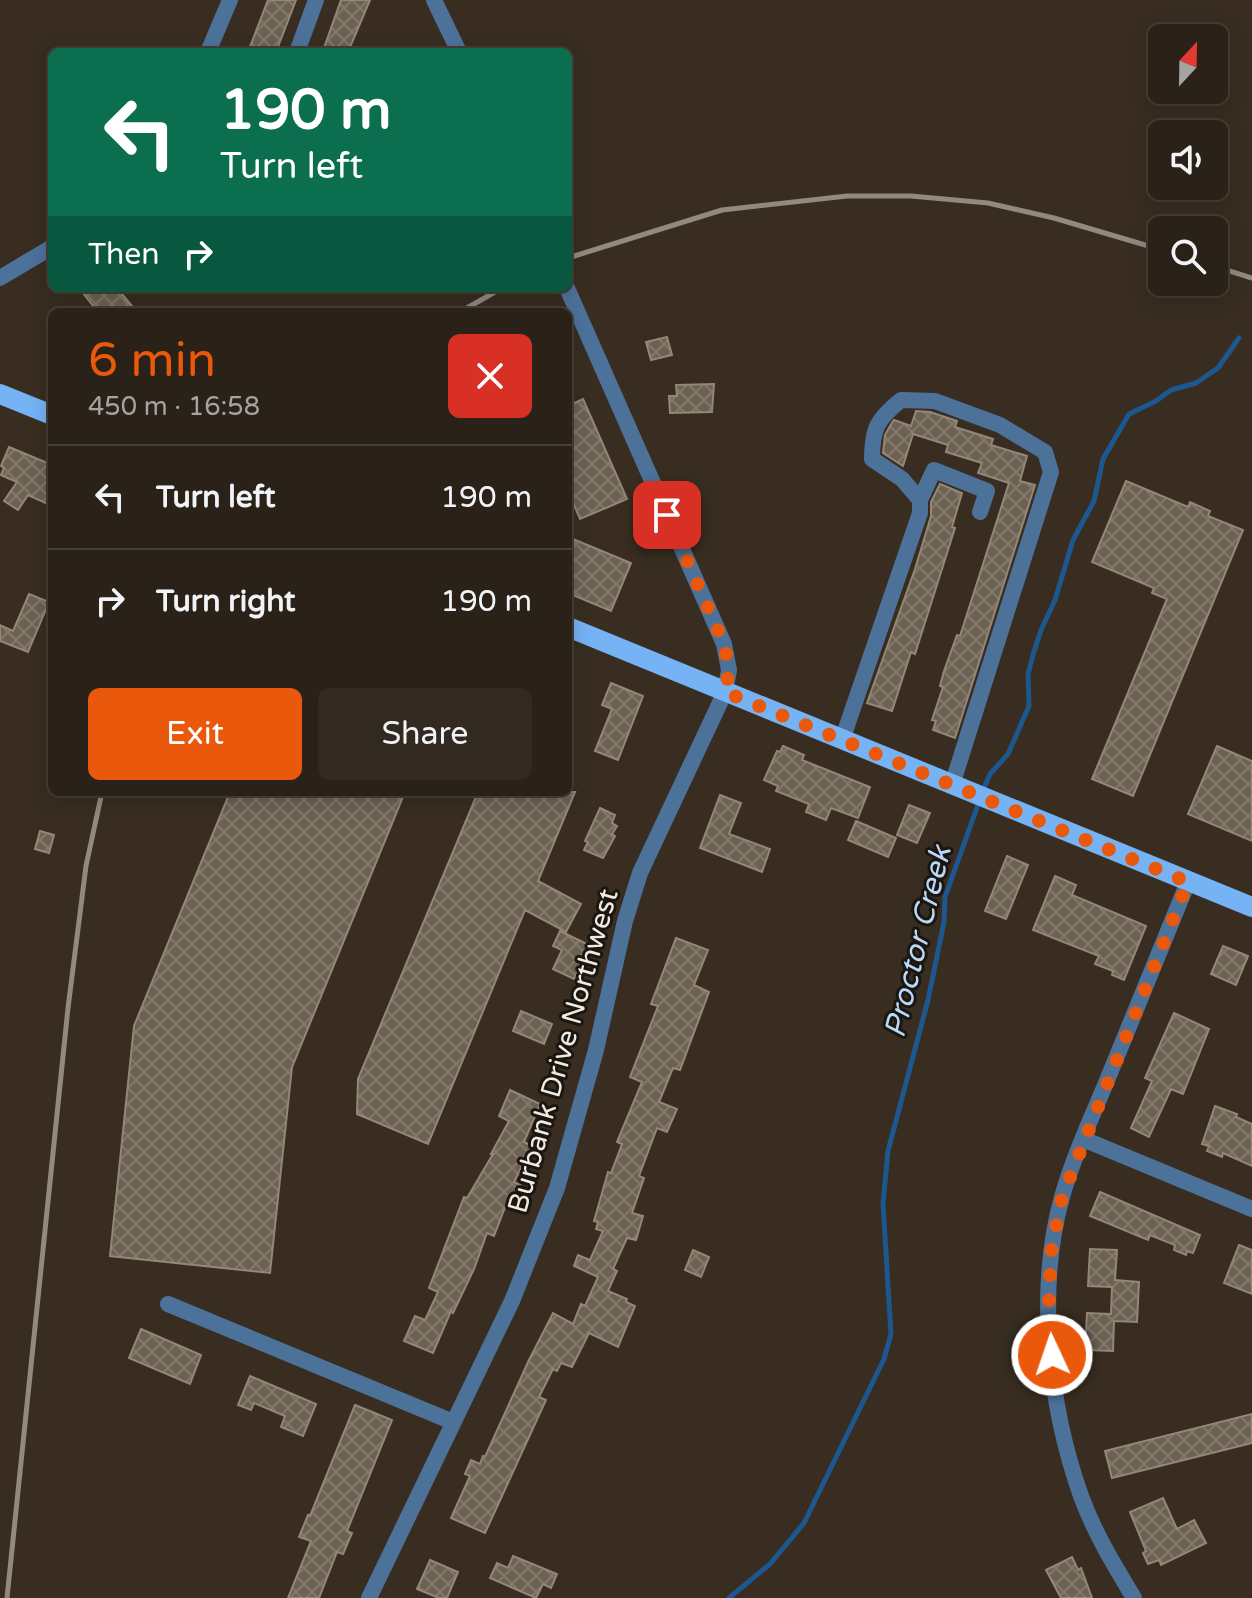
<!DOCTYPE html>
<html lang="en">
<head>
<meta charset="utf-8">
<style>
	:root { --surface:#2a2218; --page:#322a21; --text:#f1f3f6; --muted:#a5a4a2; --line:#463f37; --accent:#ea580c }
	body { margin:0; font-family:"Varela Round",sans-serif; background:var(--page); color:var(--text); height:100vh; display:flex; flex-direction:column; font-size:30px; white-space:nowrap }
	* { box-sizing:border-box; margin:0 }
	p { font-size:26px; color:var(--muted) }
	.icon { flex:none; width:44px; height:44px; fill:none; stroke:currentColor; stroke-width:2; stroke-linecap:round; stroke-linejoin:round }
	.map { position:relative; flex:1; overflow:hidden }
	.details { position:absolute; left:48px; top:308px; width:524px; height:488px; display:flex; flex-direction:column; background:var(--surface); border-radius:12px; box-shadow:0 4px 20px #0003,0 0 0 2px var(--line) }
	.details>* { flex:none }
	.banner { position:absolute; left:48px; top:48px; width:524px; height:244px; border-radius:12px; box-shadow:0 4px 20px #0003,0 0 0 2px var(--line); background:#0b6e4f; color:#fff; overflow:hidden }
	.needle { width:52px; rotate:22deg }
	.fabs { position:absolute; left:1148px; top:24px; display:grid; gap:16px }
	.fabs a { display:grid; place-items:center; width:80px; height:80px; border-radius:12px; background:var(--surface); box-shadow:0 4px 20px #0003,0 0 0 2px var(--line); font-size:40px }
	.pin { position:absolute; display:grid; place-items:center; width:68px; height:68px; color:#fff; margin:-34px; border-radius:16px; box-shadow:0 4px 12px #0006 }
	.me { position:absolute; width:88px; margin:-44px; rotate:357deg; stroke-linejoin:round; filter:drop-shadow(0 0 6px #0008) }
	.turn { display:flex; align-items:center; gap:28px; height:168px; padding:0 40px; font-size:36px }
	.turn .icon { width:104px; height:104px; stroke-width:2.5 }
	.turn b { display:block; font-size:56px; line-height:68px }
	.then { display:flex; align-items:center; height:76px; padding:0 40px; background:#0003; gap:16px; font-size:30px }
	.round { display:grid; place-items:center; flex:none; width:84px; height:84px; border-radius:12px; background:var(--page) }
	.head { display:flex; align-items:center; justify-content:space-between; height:136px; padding:0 40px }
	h1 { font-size:48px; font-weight:600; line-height:60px; color:var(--accent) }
	.button { display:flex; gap:16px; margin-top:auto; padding:16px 40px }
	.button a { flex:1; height:92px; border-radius:12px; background:var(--accent); color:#fff; font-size:32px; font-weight:600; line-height:92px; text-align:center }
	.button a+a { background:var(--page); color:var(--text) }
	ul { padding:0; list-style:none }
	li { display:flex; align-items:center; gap:24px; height:104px; padding:0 40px; border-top:2px solid var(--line) }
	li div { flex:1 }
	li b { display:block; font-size:30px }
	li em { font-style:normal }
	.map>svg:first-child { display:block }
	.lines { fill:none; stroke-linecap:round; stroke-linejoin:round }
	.stream { stroke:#1d578f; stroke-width:5 }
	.building { fill:url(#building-cross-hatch); stroke:#948778; stroke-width:2 }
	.minor { stroke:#4d729a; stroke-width:16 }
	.major { stroke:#75b3f5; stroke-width:20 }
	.rail { stroke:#92897f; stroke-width:5 }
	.route { stroke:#ea580c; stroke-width:14; stroke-dasharray:0 25.2 }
	.labels { text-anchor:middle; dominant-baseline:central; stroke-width:6; stroke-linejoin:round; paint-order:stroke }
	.street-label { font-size:28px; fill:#f1eae2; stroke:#1b1610 }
	.water-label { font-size:30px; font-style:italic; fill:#bad8f8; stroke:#1b1610 }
</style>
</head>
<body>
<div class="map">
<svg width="1252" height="1598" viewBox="0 0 1252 1598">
	<defs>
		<pattern id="building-cross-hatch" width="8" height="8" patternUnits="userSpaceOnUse" patternTransform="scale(2)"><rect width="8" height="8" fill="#6d6152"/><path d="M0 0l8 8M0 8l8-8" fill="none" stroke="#82786b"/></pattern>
	</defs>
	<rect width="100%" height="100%" fill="#382d20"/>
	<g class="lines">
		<g class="stream">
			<polyline points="982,793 990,774 1008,754 1029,706 1028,674 1033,655 1041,630 1055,600 1073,540 1094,501 1103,459 1129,414 1156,401 1171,390 1196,383 1218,368 1239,338"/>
			<polyline points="729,1598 770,1564 804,1523 884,1359 891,1334 883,1204 888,1151 928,1000 944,922 945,897 979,802"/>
		</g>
	</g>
	<g class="building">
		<polygon points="268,0 296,0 276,52 248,52"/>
		<polygon points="341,0 370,0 348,52 334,52 324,48"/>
		<polygon points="79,288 117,288 137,312 98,312"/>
		<polygon points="667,337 672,355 651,360 646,342"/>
		<polygon points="714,384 712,412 670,413 669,396 677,396 676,385"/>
		<polygon points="583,399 627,499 580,519 568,491 568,406"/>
		<polygon points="916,411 930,412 957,421 955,427 993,439 991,445 1027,456 1020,481 1035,485 955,738 933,730 936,721 932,720 943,687 940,686 944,671 957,635 960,636 1009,483 978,473 982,463 946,452 948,445 913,434 903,466 883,453 885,435 890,426 894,420 911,426"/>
		<polygon points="9,447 52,465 52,506 28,495 18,510 4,501 17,482 1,475 4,468 1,466"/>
		<polygon points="1126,481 1188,507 1190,502 1210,511 1208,516 1243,530 1133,796 1092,779 1167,599 1152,593 1154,588 1092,562"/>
		<polygon points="940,484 962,493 952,527 955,528 915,654 911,652 892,711 867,703 915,569 931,516 931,502"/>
		<polygon points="568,537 631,563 611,611 568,593"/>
		<polygon points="29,594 49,602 28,652 0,641 0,625 13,631"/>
		<polygon points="611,683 643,696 618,760 595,751 612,709 602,705"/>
		<polygon points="783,746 804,755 802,760 870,787 858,818 831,808 826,820 806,812 809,804 776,791 778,786 764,780 777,751 780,752"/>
		<polygon points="1217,746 1252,761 1252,841 1188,814"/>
		<polygon points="230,792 405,792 292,1067 270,1273 110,1256 134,1026"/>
		<polygon points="478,792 575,792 538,881 581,904 566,932 525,910 428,1144 357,1114 358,1079"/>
		<polygon points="720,795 741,803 729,834 770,849 762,872 700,848"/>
		<polygon points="909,805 930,813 917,843 897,835"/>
		<polygon points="600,808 615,815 612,823 617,826 612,834 615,836 603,858 584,850 588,842 585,841"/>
		<polygon points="856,821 896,838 888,857 848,840"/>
		<polygon points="40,831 54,835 49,853 35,849"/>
		<polygon points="1007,856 1028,865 1006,919 985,911"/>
		<polygon points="1055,876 1076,885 1072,895 1146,926 1124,980 1112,975 1113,971 1095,964 1099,956 1033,930"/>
		<polygon points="560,931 589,945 574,979 553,969 562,950 553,946"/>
		<polygon points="676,938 708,950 694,985 709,992 680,1070 673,1068 659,1102 677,1109 667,1132 657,1128 639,1176 644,1178 632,1213 643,1216 636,1240 627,1238 613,1269 617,1271 608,1291 627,1299 626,1302 635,1306 618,1347 589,1333 572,1367 561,1363 557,1371 553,1369 539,1397 546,1400 485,1533 451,1518 470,1476 465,1474 471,1460 480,1464 483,1456 485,1457 529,1360 553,1313 573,1324 581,1304 585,1306 598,1277 574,1266 578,1255 590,1260 603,1231 596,1229 598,1222 594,1221 608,1172 611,1173 622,1144 617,1142 642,1082 630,1077 658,1006 651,1004"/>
		<polygon points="1223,946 1248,956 1236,985 1211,974"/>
		<polygon points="521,1011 552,1024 544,1044 513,1031"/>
		<polygon points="1174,1013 1209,1029 1183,1094 1171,1089 1149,1137 1131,1128 1152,1081 1145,1078"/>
		<polygon points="510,1090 540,1104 524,1142 532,1146 514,1182 520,1185 512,1199 509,1197 494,1236 487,1233 474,1269 453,1313 451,1311 433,1353 404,1341 415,1316 425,1320 438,1292 429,1288 464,1197 467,1198 493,1154 491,1154 509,1121 499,1116"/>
		<polygon points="1215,1106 1237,1114 1236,1117 1252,1124 1252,1166 1223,1153 1222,1157 1207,1151 1209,1146 1202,1144"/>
		<polygon points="1100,1192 1200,1235 1193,1253 1187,1251 1186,1255 1174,1250 1175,1245 1150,1235 1148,1240 1090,1216"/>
		<polygon points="1239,1245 1252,1250 1252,1294 1224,1283"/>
		<polygon points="1090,1249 1117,1250 1115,1280 1139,1282 1137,1322 1114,1321 1113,1351 1085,1350 1087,1313 1111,1314 1112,1287 1088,1286"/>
		<polygon points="693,1250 709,1257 701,1277 685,1270"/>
		<polygon points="141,1329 201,1355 190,1384 129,1358"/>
		<polygon points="250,1376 316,1404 303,1436 281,1427 285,1416 254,1403 251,1410 238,1405"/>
		<polygon points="355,1405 392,1420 347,1531 352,1533 343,1554 337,1552 319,1598 288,1598 311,1541 299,1537 308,1515 310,1516"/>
		<polygon points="1252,1414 1252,1443 1112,1478 1105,1451"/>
		<polygon points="1163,1498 1177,1529 1194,1520 1206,1543 1161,1565 1159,1560 1148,1564 1143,1553 1146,1551 1130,1512"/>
		<polygon points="513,1556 557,1574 551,1588 543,1584 536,1598 490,1578 497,1563 508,1568"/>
		<polygon points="1072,1557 1078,1570 1081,1568 1092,1598 1061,1598 1046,1570"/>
		<polygon points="430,1560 458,1572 447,1598 439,1598 417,1589"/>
	</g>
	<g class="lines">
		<g class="minor">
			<polyline points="434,0 459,52"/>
			<polyline points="208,52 230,0"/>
			<polyline points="297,52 316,0"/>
			<polyline points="0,278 52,247"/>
			<polyline points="920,500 934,470 987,491 980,512"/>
			<path d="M842,740L920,513V500L902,479L872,459C872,429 877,419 901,400L935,401L1000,425L1045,452L1051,472L952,785"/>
			<polyline points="1083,1139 1252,1209"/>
			<polyline points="168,1304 453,1422"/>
			<polyline points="369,1598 512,1301 557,1188 596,1050 625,921 640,873 725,692 729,670 724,644 567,288"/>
			<path d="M1134,1598C1114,1565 1094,1532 1081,1496C1049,1406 1036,1290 1062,1197C1073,1157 1092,1117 1108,1078C1135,1013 1161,947 1188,882"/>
		</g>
		<g class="major">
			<polyline points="0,394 52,415"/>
			<polyline points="568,627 1252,907"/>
		</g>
		<g class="rail">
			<polyline points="568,258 722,210 847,196 911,196 988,203 1054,218 1162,250"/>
			<polyline points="1214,266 1252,278"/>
			<polyline points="460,312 502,288"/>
			<polyline points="7,1598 68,1008 86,866 102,792"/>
		</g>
	</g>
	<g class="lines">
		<polyline class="route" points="667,515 724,644 729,670 725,692 1188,882 1062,1197 1051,1252 1049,1301 1052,1355"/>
	</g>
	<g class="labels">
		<g class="street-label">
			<text transform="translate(563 1051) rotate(-74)">Burbank Drive Northwest</text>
		</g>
		<g class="water-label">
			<text transform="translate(918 942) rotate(-76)">Proctor Creek</text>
		</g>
	</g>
</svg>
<div class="fabs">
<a><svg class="needle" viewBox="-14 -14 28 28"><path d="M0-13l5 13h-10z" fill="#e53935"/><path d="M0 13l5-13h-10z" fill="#a5a4a2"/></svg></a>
<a><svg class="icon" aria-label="sound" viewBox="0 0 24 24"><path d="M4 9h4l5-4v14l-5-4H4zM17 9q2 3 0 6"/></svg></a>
<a><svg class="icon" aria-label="search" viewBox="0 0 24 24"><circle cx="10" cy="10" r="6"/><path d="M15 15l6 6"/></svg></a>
</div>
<div class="pin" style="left:667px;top:515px;background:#d93025"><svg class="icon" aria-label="arrive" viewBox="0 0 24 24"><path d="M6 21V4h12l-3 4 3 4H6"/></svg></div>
<svg class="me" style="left:1052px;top:1355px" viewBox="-20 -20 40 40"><circle r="17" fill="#ea580c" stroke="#fff" stroke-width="3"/><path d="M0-11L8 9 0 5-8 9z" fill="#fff"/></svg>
<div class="banner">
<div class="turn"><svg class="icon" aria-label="left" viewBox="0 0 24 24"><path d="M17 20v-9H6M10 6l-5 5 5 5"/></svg><div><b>190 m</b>Turn left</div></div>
<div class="then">Then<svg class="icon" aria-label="right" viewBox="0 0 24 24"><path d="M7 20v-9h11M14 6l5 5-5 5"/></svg></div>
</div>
<section class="details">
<div class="head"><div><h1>6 min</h1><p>450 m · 16:58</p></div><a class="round" style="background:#d93025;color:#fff"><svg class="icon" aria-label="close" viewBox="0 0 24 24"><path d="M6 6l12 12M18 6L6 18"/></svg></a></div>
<ul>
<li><svg class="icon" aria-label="left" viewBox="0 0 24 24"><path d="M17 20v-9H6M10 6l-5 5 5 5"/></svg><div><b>Turn left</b></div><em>190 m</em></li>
<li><svg class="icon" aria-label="right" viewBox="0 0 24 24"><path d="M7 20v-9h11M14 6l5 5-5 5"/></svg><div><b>Turn right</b></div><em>190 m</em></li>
</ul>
<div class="button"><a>Exit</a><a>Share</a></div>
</section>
</div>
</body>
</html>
